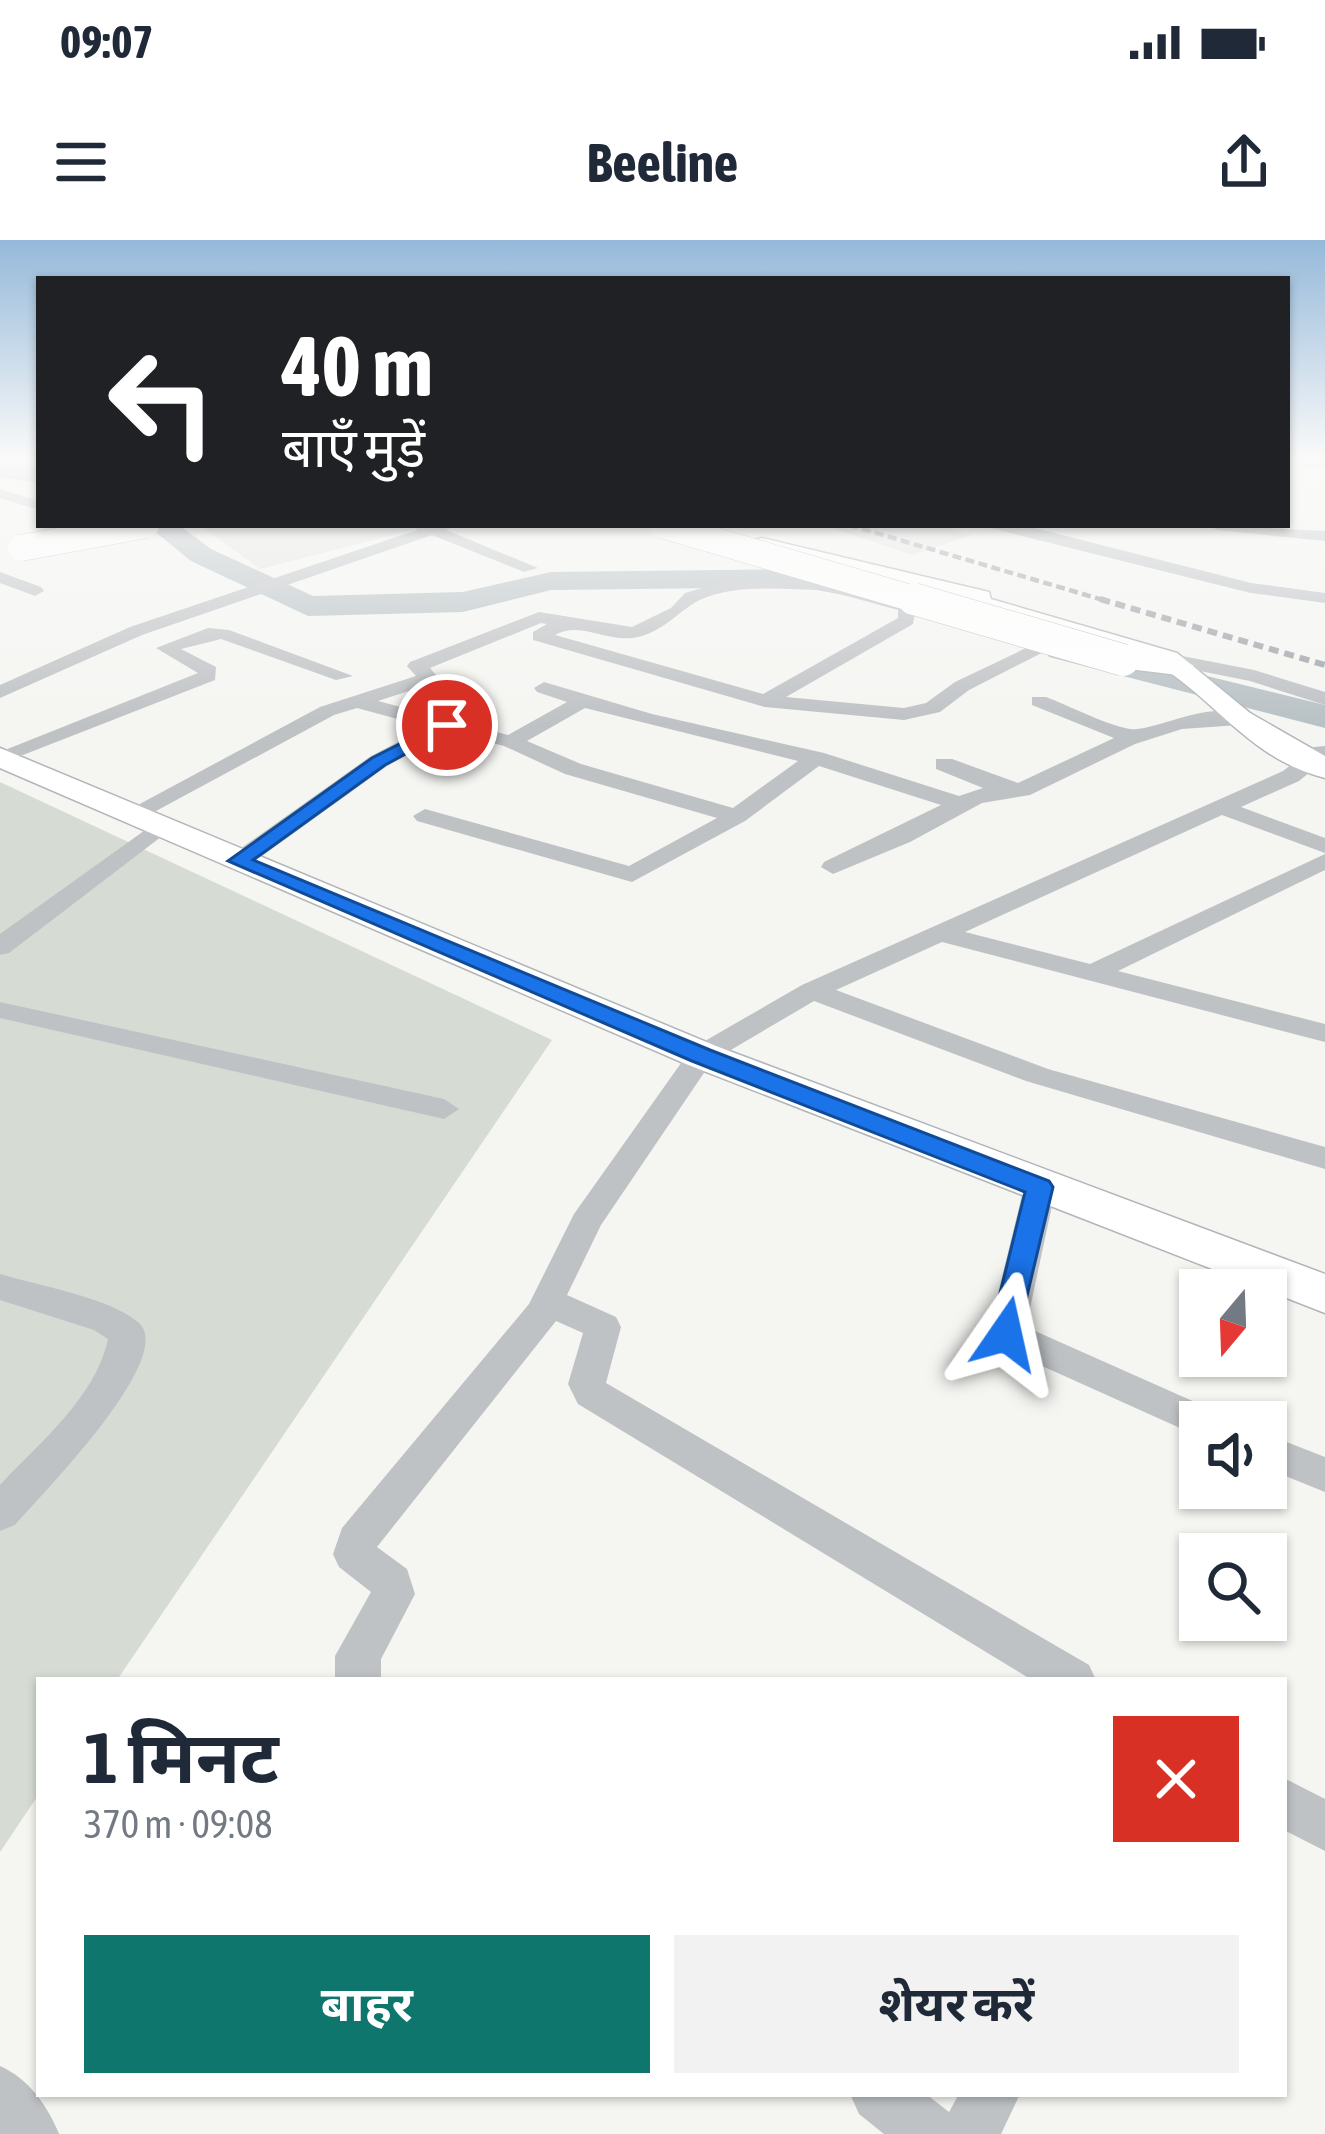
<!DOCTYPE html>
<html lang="hi">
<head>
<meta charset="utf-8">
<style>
	:root { --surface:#fff; --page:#f2f2f3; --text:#1f2937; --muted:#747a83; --accent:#0f766e }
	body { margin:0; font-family:"Asap Condensed","Noto Sans Devanagari",sans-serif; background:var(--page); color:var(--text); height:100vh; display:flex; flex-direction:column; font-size:45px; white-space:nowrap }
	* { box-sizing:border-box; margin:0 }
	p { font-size:39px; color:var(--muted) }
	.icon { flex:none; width:66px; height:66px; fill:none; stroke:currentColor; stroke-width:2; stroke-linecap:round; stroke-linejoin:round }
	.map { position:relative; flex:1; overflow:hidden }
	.drawer { position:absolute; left:36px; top:1437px; width:1251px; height:420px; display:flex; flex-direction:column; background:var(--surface); border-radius:0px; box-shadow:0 3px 9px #0004 }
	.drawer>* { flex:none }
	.banner { position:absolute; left:36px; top:36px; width:1254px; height:252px; border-radius:0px; box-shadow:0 3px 9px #0004; background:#202124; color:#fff; overflow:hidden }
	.needle { width:78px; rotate:199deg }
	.tools { position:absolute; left:1179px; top:1029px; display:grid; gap:24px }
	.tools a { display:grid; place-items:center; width:108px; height:108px; border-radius:0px; background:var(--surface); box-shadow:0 3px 9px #0004; font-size:60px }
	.pin { position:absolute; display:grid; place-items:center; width:102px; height:102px; color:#fff; margin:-51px; border:6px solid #fff; border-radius:50%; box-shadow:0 3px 12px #0007 }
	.me { position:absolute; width:132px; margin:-66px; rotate:11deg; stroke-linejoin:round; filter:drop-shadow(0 0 9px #0008) }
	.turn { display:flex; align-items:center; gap:42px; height:252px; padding:0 48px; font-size:54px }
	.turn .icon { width:156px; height:156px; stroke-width:2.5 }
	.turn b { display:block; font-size:84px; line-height:102px }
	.round { display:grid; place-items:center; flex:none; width:126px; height:126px; border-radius:0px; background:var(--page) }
	.summary { display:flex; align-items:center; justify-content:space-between; height:204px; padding:0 48px }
	h1 { font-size:72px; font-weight:700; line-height:90px }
	.button { display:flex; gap:24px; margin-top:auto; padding:24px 48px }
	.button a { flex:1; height:138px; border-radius:0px; background:var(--accent); color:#fff; font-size:48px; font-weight:700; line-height:138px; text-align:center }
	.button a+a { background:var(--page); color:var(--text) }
	.status { display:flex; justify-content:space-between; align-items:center; height:84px; padding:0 60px; background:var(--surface); direction:ltr }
	.status svg { height:33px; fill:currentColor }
	header { display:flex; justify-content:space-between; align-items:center; height:156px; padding:0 48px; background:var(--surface); font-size:54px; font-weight:700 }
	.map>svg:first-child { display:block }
	.built { fill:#e3e4e3 }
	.green { fill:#d6dbd4 }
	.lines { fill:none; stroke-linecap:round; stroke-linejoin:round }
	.river { fill:#b8c1c5; fill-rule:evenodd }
	.secondary-casing { stroke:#b2b6ba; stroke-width:3 }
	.primary-casing { stroke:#b3b6b9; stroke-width:3 }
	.street { fill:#bfc2c5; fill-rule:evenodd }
	.secondary { fill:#fff; fill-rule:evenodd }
	.primary { fill:#fff; fill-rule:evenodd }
	.rail-far1 { stroke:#9fa4a9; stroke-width:4.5; stroke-dasharray:9 4.5; stroke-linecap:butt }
	.rail { stroke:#9fa4a9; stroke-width:6; stroke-dasharray:10 6; stroke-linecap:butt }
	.primary-bridge-far1-casing { stroke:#b3b6b9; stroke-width:27; stroke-linecap:butt }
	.primary-bridge-casing { stroke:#b3b6b9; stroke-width:33; stroke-linecap:butt }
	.primary-bridge-far1 { stroke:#fff; stroke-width:26 }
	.primary-bridge { stroke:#fff; stroke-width:32 }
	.route { fill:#1a73e8; stroke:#114b97; stroke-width:3 }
</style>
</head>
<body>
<div class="status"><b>09:07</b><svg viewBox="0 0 49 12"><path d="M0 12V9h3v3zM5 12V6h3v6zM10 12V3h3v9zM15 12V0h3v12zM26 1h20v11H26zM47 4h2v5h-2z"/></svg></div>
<header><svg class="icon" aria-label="menu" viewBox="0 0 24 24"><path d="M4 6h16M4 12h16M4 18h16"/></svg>Beeline<svg class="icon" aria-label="share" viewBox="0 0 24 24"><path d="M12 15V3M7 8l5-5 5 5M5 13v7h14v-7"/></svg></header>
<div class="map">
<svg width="1325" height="1894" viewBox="0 0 1325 1894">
	<rect width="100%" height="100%" fill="#f5f5f2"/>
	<g class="built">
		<polygon points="200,285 411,285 420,288 260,329"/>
		<polygon points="823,285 937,285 971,295 913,315"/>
	</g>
	<polygon class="green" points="0,542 552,800 117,1440 39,1440 39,1554 0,1612"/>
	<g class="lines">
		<g class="river">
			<polygon points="0,221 39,227 39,243 0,237"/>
			<polygon points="147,285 179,285 211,309 313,356 463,352 551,332 800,329 888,345 893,352 877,361 800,347 551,350 463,372 308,376 191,321"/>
			<polygon points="1061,400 1325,465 1325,488 1049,417 1044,410 1049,403"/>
		</g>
		<defs>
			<g id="secondary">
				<path d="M762,298L989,352L991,359L1177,413L1250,473L1325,516V538C1250,519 1217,461 1158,425C1110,396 994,375 936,359L933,353L754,310V300Z"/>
				<polygon points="0,508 716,806 1325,1034 1325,1073 686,824 0,528"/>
			</g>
			<polygon id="primary" points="1123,411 1178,417 1194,426 1178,435 1112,427 1107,420"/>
		</defs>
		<use href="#secondary" class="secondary-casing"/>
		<use href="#primary" class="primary-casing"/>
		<g class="street">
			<polygon points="1287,220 1325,221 1325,229 1289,224"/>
			<polygon points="0,249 39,261 39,270 0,258"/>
			<polygon points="415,285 454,285 446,290 538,328 524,332 432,295 142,395 0,458 0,445 130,387 417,290"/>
			<polygon points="978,285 1023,285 1251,343 1325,353 1325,363 1251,353"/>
			<polygon points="1209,285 1325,291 1325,301 1217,290"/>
			<polygon points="0,332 41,347 44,351 35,356 0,343"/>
			<path d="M726,341L826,340L916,367L913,384L786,457L904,468L926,463L955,442L1066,389L1081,393L969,450L940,472L904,480L765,467L533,400V392L547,384L541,383L430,428L436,435L430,444L378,461L508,495L567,462L537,452L534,448L544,442L652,474L824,513L959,556L983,548L936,529V519H952L1018,543L1114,498L1032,465V457H1046C1066,464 1119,492 1137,489C1170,485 1219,457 1249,479L1239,485L1182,489L1135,504L1030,555L982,563L910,602L833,634L821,627L824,622L941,565L819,526L745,581L632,642L417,581L413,576L425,569L629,626L717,578L565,534L504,506L449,492L387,526L248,626H230V616L371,516L427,487L357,468L334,475L143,578L135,580L123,573L320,467L416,436L407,426L410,422L539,372L632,387L671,368L685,353ZM825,350L898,370V378L763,454L555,395C580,380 609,404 638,397C665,391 681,368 702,359C739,343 787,350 825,350ZM585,468L798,521L733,568L581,524L527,501Z"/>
			<polygon points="208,388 229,390 353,436 336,440 221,399 181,409 216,427 215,440 0,524 0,512 198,433 156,408"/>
			<polygon points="1167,413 1254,430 1325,452 1325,465 1250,441 1160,423 1160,415"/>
			<polygon points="1325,506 1325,520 1299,541 1241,567 1325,598 1325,613 1222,575 965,692 1090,724 1325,614 1325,630 1118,731 1325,784 1325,802 942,702 836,750 1048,829 1325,907 1325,929 1026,841 814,761 712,821 601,985 567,1055 616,1077 621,1087 606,1143 1089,1425 1096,1440 1032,1440 578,1164 568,1144 583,1093 556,1081 377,1307 407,1329 415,1354 381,1419 381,1440 335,1440 335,1416 371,1352 339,1327 333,1314 342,1288 529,1064 574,974 691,809 802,745 1283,531 1314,507"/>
			<polygon points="162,578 170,580 170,590 9,713 0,715 0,694"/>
			<polygon points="0,762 444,859 459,869 444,879 0,778"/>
			<polygon points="1040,936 1052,939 1056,947 1026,1087 1215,1171 1221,1182 1200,1182 1200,1197 993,1104 988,1094 1024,947 1028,939"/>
			<path d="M0,1034C36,1045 112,1058 139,1083C177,1118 39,1257 15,1285L0,1291V1245C39,1203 96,1157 108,1099L94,1090L0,1060Z"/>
			<polygon points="1266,1194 1325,1217 1325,1252 1266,1228"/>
			<polygon points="1284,1538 1325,1559 1325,1611 1284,1590"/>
			<path d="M0,1826C29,1839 47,1865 59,1894H0Z"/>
			<polygon points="850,1854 926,1854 949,1872 959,1854 1020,1854 1001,1894 884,1894 859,1874"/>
		</g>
		<use href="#secondary" class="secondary"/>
		<use href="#primary" class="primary"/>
		<polyline class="rail-far1" points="849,285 1110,362"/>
		<polyline class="rail" points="1100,359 1325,425"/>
		<defs>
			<g id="primary-bridge-far1">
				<polyline points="662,285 924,362"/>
				<polyline points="21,308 146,285"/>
			</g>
			<polyline id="primary-bridge" points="914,359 1123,420"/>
		</defs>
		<use href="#primary-bridge-far1" class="primary-bridge-far1-casing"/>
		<use href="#primary-bridge" class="primary-bridge-casing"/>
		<use href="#primary-bridge-far1" class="primary-bridge-far1"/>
		<use href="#primary-bridge" class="primary-bridge"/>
	</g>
	<linearGradient id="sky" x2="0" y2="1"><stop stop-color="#95b9da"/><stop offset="0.45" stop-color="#fafaf9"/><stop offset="1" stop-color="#fafaf9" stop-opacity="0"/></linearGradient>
	<rect width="1325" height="485" fill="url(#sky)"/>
	<polygon class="route" points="447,480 456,485 453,488 385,525 253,620 710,810 1049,941 1053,947 1016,1102 995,1102 990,1094 1025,952 692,821 228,621 372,518"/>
</svg>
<div class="tools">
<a><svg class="needle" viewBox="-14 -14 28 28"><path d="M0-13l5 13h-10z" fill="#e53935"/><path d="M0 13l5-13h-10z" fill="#747a83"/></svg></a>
<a><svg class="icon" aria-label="sound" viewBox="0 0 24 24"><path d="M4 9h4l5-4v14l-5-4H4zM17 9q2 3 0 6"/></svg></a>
<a><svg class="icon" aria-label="search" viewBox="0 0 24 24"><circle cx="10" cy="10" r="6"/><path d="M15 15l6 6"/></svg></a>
</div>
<div class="pin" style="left:447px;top:485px;background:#d93025"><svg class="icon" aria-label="arrive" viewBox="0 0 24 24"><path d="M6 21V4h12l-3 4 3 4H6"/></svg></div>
<svg class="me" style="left:1006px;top:1094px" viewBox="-20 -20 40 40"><path d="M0-17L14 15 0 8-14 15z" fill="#1a73e8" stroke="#fff" stroke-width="4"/></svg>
<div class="banner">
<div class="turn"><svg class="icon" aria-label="left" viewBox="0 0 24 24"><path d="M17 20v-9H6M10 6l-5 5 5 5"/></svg><div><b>40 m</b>बाएँ मुड़ें</div></div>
</div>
<section class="drawer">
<div class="summary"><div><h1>1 मिनट</h1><p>370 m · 09:08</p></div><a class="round" style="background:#d93025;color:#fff"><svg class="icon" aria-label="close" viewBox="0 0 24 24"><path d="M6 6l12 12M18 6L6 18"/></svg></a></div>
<div class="button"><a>बाहर</a><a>शेयर करें</a></div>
</section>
</div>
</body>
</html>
